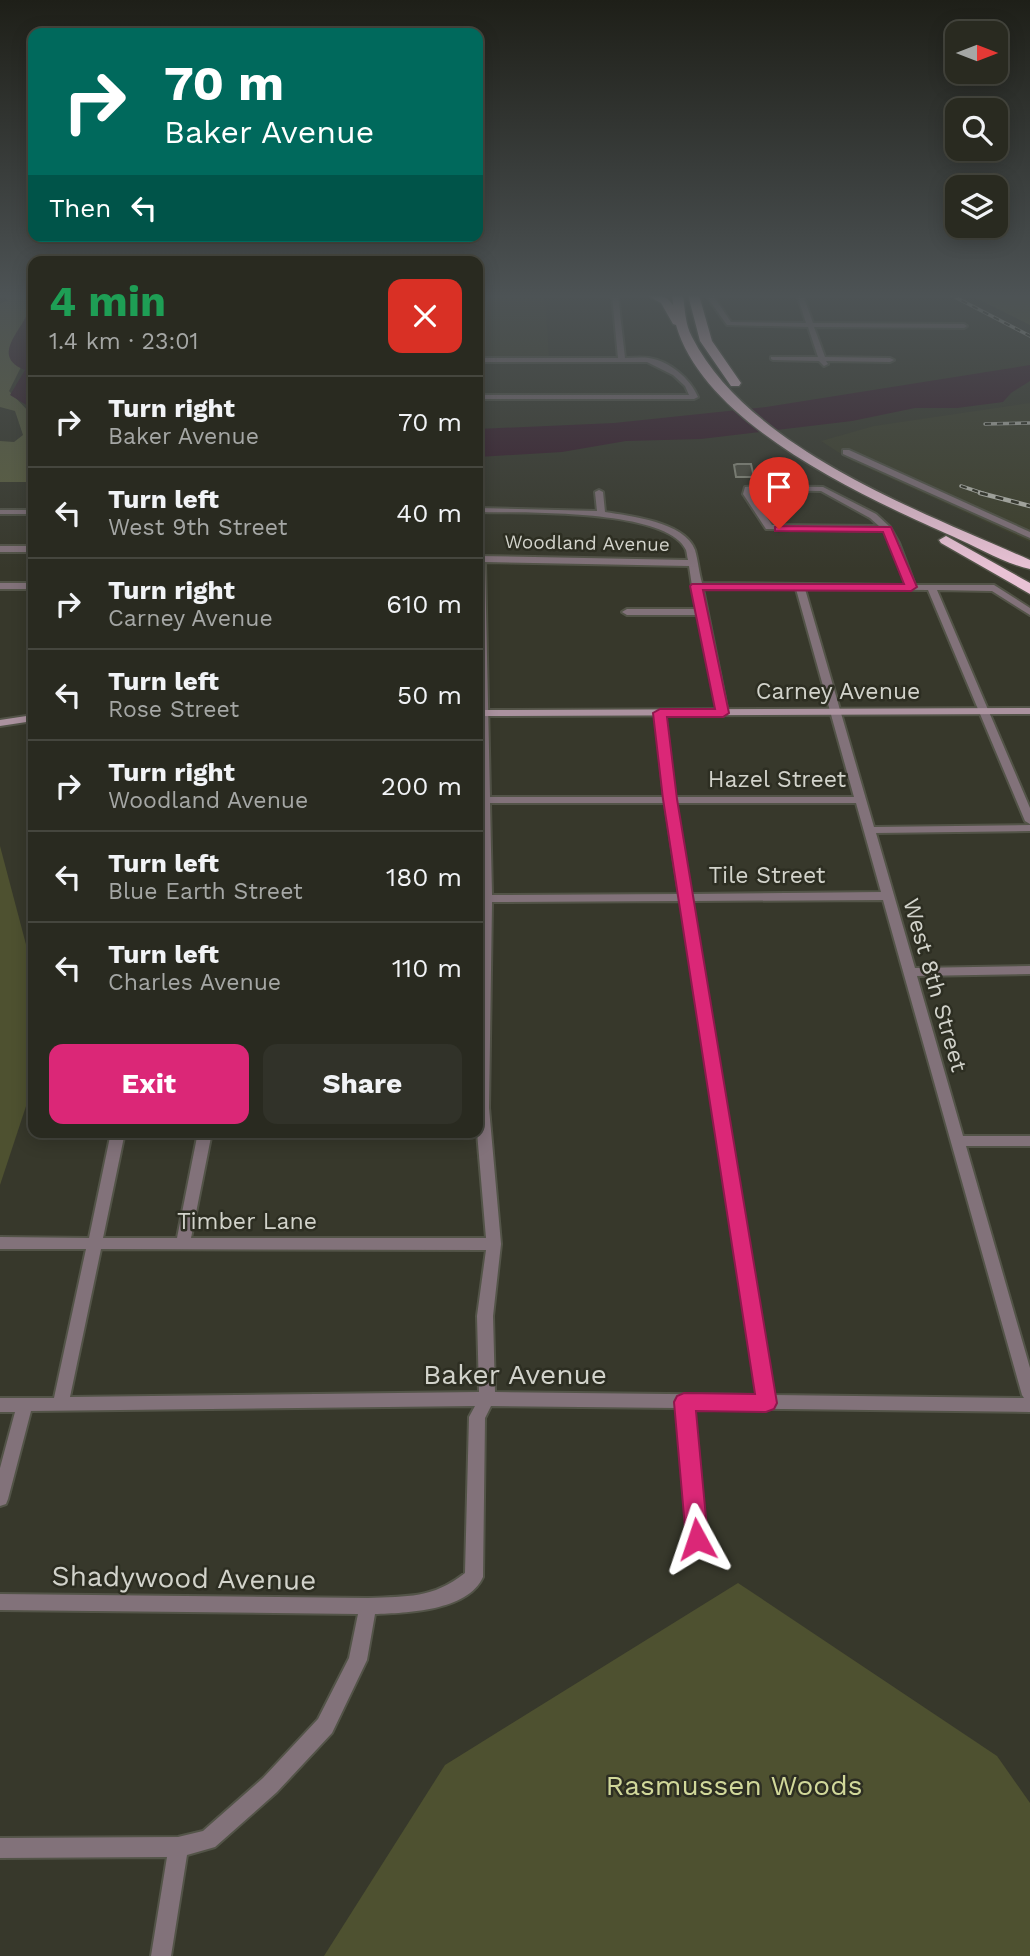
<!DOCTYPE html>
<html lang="en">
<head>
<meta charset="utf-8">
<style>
	:root { --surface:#292a20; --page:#313229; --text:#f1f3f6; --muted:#a5a7a5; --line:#45463e; --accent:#db2777 }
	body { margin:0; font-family:"Work Sans",sans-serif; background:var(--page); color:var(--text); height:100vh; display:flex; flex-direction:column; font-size:26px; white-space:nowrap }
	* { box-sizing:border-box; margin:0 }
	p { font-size:23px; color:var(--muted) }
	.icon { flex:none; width:38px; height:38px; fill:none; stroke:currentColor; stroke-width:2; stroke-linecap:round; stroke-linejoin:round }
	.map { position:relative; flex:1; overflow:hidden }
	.drawer { position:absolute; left:28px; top:256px; width:455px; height:882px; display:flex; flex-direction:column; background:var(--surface); border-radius:14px; box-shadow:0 4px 18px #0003,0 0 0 2px var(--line) }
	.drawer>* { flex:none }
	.hud { position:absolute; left:28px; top:28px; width:455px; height:214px; border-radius:14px; box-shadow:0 4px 18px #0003,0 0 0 2px var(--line); background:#00695c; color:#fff; overflow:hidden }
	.needle { width:46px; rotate:90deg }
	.tools { position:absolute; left:945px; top:21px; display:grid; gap:14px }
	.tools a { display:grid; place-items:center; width:63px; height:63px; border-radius:14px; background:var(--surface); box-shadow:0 4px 18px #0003,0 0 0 2px var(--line); font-size:35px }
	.pin { position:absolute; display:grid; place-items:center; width:60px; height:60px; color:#fff; margin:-72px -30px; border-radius:50% 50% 50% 0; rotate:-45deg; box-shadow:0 0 7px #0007 }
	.pin .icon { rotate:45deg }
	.me { position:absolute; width:77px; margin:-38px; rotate:355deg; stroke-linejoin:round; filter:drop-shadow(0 0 5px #0008) }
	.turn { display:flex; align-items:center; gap:24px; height:147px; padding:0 21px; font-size:32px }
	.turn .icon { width:91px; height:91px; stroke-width:2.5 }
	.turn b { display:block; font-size:49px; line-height:60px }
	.then { display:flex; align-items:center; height:66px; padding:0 21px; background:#0003; gap:14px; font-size:26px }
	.round { display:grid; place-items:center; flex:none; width:74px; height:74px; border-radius:14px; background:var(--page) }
	.headline { display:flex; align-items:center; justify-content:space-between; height:119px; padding:0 21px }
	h1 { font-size:42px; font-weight:700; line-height:52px; color:#1e9e55 }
	.cta { display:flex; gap:14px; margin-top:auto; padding:14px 21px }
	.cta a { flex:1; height:80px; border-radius:14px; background:var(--accent); color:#fff; font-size:28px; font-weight:700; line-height:80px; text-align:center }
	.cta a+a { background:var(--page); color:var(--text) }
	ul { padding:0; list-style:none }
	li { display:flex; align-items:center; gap:21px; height:91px; padding:0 21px; border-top:2px solid var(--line) }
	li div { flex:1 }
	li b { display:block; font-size:26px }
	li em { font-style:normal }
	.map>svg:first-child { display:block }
	.built { fill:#3d3f2b }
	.green { fill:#4e5130 }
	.forest { fill:#5d613f }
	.water { fill:#381b2b }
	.building { fill:#4d4e41; stroke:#8e9081; stroke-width:2 }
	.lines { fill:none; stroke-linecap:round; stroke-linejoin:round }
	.street-casing { stroke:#535448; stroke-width:4 }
	.secondary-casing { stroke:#535448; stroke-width:4 }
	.highway-casing { stroke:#535448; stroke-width:3 }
	.street { fill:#82727a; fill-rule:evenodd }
	.secondary { fill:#ab929f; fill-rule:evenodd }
	.highway { fill:#e9c2d5; fill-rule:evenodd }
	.rail-far1-casing { stroke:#babbb2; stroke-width:3.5 }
	.rail-casing { stroke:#babbb2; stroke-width:4.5 }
	.rail-far1 { stroke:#2d2e22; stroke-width:2; stroke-dasharray:6; stroke-linecap:butt }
	.rail { stroke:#2d2e22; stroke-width:2.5; stroke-dasharray:8; stroke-linecap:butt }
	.route { fill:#db2777; stroke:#8e194d; stroke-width:2 }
	.labels { text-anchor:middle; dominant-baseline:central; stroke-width:5; stroke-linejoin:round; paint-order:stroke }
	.far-street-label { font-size:19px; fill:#d2d3cb; stroke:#2d2e22 }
	.street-label { font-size:23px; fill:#d2d3cb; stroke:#2d2e22 }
	.near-street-label { font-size:28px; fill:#d2d3cb; stroke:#2d2e22 }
	.near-park-label { font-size:28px; fill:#d1d89a; stroke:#2d2e22 }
</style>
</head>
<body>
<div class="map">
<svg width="1030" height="1956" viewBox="0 0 1030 1956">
	<rect width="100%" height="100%" fill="#37382b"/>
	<g class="built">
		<polygon points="478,295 545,295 549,357 486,357 478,431"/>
		<polygon points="1030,403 1030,542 852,461 821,441 874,426"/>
	</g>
	<g class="green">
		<polygon points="970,295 1030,295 1030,325"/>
		<polygon points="0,846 33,971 33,1085 0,1185"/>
		<polygon points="738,1583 997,1756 1030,1803 1030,1956 324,1956 445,1765"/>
	</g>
	<polygon class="forest" points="3,295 33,295 33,343 9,391 33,416 33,482 0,482 0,441 14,442 23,435 15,411 0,407 0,304 8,300"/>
	<g class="water">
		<path d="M33,305V409L10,395L25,370C2,361 7,347 18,330C24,322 27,313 33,305Z"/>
		<polygon points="1030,365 1030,381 1011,393 1003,402 957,408 915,408 852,421 701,439 626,441 562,452 478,457 478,429 614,423 766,407"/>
	</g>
	<polygon class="building" points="737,464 751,464 754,477 736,477 734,465"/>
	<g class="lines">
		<defs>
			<g id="street">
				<path d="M479,295H485L483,358H618L612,295H618L625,358C633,358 641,357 649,358C669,361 690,378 698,397L694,399H478V395H689L685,386L673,375L647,362H482V382L478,384Z"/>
				<polygon points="708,295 716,295 714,297 731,322 806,323 797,295 803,295 813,323 964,324 967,326 964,328 814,327 825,357 890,358 894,360 890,362 826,361 828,364 824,366 819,361 773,360 771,359 771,357 818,357 808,327 727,325 707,297"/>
				<polygon points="843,450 849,450 1030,532 1030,538 843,454"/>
				<path d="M757,486L823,487L876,514L890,527L899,543L915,585H994L1030,608V615L992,591L937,590L1030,808V824L1025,821L928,590L805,589L874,827L1030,825V831L876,833L915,968L1030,966V974L917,976L963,1136H1030V1146H966L1030,1368V1412L693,1408L706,1539L703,1544L697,1547L691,1544L688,1539L677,1408L491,1406L485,1418L483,1577C468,1611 406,1613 375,1614L367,1660L332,1733L277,1792L215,1847L187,1855L171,1956H151L167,1857L0,1858V1838L178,1837L203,1831L263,1778L318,1719L349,1658L358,1614L0,1610V1594L368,1598C408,1596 432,1599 465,1573L469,1417L475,1406L31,1411L8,1499L6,1504L0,1506V1468L15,1412H0V1398H54L86,1249H0V1237L89,1238L111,1132H125L103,1238H177L198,1132H212L191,1238H486L477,1132L480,903H478V895H480L478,800V556L688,560C687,557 687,553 686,550C667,508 519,513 478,512V508L597,511L595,492L599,490L603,492L605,512C630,516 685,522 695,550C698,560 699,573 702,583L906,585L891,543L884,531L766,529L743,494L745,487ZM757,490L821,491L870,518L879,526L772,525L751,494L752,491ZM485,562L689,566L692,586L698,609H627L622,612L627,615H699L718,713L723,716L728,713L703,589H796L854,797H675L665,713L660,710L655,713L664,797H490ZM490,803H665L679,894L492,895ZM676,803H856L881,892L691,894ZM883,900L1022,1395L1024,1398L774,1395L692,901ZM681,901L758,1395L495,1392L493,1316L501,1244L489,1108L492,902ZM101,1249L486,1250L477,1316L479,1392L70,1397Z"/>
				<rect x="0" y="510" width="33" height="4"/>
				<rect x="0" y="546" width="33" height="6"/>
				<rect x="0" y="583" width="33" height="6"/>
				<polygon points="33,708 33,722 28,719 28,711"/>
			</g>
			<g id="secondary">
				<polygon points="1030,708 1030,714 478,716 478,710"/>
				<polygon points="33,715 33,721 0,726 0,720"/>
			</g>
			<g id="highway">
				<path d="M646,295C657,295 666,294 673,305L672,295H683C685,309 685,324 692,337C749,449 920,511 1030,560V569C1003,563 977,547 952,536C864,497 705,425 676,325L673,324L661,303Z"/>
				<polygon points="688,295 699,295 712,341 741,383 739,386 731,386 700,341"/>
				<polygon points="946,536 1030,583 1030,594 941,543 939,540"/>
			</g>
		</defs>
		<use href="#street" class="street-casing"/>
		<use href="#secondary" class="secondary-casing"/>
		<use href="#highway" class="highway-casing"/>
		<use href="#street" class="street"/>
		<use href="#secondary" class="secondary"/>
		<use href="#highway" class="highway"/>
		<defs>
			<g id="rail-far1">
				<polyline points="951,295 1030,336"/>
				<polyline points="985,424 1030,423"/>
				<polyline points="961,486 985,494"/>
			</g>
			<polyline id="rail" points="980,493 1030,506"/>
		</defs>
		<use href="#rail-far1" class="rail-far1-casing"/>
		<use href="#rail" class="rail-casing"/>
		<use href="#rail-far1" class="rail-far1"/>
		<use href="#rail" class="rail"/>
	</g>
	<linearGradient id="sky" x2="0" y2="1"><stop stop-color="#1e1f18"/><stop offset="0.52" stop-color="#4d5355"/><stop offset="1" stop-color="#4d5355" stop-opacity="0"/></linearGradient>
	<rect width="1030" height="569" fill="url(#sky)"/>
	<polygon class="route" points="779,526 891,527 917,587 911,591 703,590 729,713 723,717 667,717 677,799 777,1403 774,1409 766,1412 696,1411 708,1539 705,1546 697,1549 689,1546 686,1539 674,1402 677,1396 684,1393 755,1394 663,799 653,713 660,709 715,709 690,586 692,584 904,584 883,532 775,531 775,527"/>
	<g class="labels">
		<g class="far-street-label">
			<text transform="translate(587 543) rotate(1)">Woodland Avenue</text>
		</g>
		<g class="street-label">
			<text x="838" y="691">Carney Avenue</text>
			<text x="777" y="779">Hazel Street</text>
			<text x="767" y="875">Tile Street</text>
			<text transform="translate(935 985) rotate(74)">West 8th Street</text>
			<text x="247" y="1221">Timber Lane</text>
		</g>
		<g class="near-street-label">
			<text x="515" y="1374">Baker Avenue</text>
			<text transform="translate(184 1578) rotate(1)">Shadywood Avenue</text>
		</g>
		<g class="near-park-label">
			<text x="734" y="1785">Rasmussen Woods</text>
		</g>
	</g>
</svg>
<div class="tools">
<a><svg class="needle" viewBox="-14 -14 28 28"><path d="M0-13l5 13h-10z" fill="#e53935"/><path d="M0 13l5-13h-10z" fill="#a5a7a5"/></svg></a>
<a><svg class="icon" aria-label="search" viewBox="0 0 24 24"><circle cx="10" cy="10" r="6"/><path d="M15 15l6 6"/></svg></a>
<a><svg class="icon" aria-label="layers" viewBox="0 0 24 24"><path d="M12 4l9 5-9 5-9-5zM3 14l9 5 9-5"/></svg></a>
</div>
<div class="pin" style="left:779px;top:529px;background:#d93025"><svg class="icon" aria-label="arrive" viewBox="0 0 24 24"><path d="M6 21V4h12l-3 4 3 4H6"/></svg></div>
<svg class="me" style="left:697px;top:1539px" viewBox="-20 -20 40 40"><path d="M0-17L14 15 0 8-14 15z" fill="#db2777" stroke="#fff" stroke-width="4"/></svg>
<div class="hud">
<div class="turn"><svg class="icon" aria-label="right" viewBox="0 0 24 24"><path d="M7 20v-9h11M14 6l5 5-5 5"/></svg><div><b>70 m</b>Baker Avenue</div></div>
<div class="then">Then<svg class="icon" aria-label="left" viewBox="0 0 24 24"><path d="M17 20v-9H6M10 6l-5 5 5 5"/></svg></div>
</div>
<section class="drawer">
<div class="headline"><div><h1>4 min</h1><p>1.4 km · 23:01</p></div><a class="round" style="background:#d93025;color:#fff"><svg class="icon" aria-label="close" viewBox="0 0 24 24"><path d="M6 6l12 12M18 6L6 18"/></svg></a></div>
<ul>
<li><svg class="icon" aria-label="right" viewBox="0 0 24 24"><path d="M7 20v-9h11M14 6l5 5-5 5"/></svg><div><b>Turn right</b><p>Baker Avenue</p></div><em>70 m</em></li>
<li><svg class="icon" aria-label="left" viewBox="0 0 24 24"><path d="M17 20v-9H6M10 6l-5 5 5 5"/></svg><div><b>Turn left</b><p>West 9th Street</p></div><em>40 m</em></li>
<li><svg class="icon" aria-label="right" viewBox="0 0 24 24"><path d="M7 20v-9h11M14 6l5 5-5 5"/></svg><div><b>Turn right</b><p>Carney Avenue</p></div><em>610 m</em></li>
<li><svg class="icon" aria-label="left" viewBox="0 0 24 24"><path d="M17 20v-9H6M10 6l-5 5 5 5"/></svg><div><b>Turn left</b><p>Rose Street</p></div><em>50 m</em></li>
<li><svg class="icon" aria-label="right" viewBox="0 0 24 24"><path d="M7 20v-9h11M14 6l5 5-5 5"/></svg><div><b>Turn right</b><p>Woodland Avenue</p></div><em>200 m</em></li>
<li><svg class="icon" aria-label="left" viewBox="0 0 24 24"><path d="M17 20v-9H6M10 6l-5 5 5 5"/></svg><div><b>Turn left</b><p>Blue Earth Street</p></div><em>180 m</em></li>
<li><svg class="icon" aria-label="left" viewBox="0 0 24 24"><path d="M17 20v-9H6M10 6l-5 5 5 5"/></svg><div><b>Turn left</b><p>Charles Avenue</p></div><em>110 m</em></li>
</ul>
<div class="cta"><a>Exit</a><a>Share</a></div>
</section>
</div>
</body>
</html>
